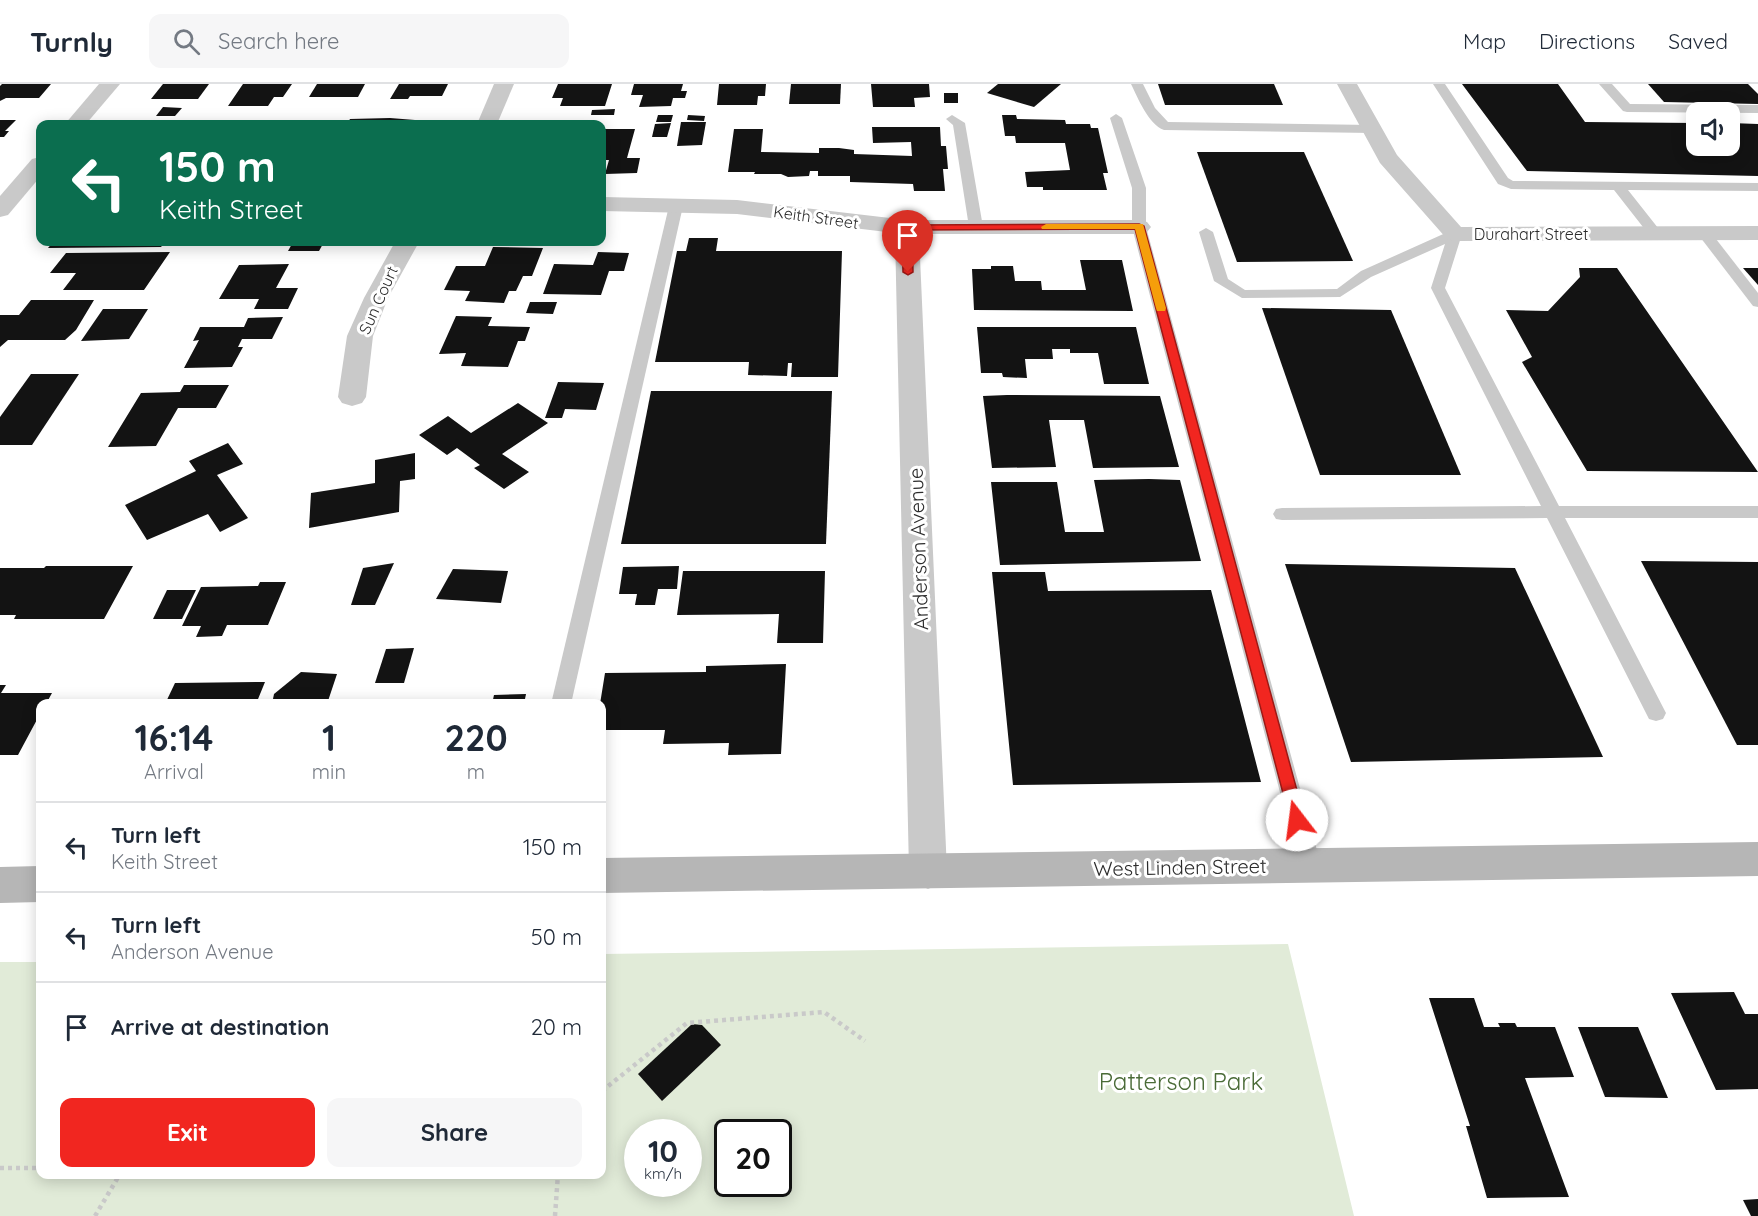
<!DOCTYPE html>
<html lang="en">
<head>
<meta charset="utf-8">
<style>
	:root { --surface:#fff; --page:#f6f6f7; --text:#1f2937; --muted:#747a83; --line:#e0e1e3; --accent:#f12620 }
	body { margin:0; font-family:Quicksand,sans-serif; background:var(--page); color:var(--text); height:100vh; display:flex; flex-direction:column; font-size:22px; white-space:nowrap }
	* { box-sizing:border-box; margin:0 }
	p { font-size:20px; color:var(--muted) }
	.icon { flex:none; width:33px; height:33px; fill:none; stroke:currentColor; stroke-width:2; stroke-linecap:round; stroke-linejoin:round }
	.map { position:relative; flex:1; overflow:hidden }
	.side { position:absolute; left:36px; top:615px; width:570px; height:480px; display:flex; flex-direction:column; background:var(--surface); border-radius:12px; box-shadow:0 3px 15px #0003 }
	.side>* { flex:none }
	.banner { position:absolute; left:36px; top:36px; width:570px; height:126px; border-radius:12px; box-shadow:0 3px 15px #0003; background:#0b6e4f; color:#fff; overflow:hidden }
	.controls { position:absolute; left:1686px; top:18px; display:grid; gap:12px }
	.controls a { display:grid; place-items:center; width:54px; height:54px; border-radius:12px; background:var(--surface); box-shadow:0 3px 15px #0003; font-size:30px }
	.speed { position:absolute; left:624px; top:1035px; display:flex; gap:12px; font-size:30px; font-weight:700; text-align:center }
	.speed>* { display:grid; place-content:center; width:78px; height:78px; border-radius:50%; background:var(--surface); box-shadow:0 3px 15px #0003; line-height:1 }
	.speed small { font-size:15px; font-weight:400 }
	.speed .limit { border:3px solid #111; border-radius:9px; background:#fff; color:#111 }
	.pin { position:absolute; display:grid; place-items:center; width:51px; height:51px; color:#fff; margin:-62px -26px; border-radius:50% 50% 50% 0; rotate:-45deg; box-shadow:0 0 6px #0007 }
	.pin .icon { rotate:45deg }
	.me { position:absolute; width:66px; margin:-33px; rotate:345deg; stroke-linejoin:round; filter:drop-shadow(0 0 4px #0008) }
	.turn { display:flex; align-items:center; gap:21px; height:126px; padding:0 24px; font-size:27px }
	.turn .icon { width:78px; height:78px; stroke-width:2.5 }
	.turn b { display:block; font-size:42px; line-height:51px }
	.eta { display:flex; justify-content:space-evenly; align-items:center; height:102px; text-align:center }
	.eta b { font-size:36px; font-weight:800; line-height:42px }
	.action { display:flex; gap:12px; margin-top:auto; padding:12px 24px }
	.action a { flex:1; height:69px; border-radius:12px; background:var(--accent); color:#fff; font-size:24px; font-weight:800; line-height:69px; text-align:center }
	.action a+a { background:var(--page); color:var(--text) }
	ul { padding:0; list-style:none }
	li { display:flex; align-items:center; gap:18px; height:90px; padding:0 24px; border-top:2px solid var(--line) }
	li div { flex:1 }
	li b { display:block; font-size:22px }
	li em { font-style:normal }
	header { display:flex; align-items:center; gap:36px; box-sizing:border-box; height:84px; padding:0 30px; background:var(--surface); border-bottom:2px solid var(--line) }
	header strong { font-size:28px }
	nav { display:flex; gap:33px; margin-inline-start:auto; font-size:21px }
	.search { width:420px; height:54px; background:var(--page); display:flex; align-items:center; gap:15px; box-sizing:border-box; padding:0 21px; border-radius:12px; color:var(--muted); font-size:22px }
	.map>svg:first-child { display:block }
	.green { fill:#e1ebd8; fill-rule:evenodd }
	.building { fill:#131313 }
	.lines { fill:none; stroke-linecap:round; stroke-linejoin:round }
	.path { stroke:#c9c9c9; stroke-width:4.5; stroke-dasharray:4 4; stroke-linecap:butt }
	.lane { fill:#c9c9c9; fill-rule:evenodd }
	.street { fill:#c9c9c9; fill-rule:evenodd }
	.secondary { fill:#b6b6b6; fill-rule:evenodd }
	.route { fill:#f12620; stroke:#9d1915; stroke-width:1.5 }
	.slow { fill:#f59e0b }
	.labels { text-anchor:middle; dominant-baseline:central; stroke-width:6; stroke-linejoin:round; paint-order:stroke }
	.far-street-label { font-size:16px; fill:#2c2c2c; stroke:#fff }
	.street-label { font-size:20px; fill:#2c2c2c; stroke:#fff }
	.near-park-label { font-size:24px; fill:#4a6b37; stroke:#fff }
</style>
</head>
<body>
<header>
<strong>Turnly</strong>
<div class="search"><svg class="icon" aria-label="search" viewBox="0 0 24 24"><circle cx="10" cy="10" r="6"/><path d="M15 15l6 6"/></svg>Search here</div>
<nav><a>Map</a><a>Directions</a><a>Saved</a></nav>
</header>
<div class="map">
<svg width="1758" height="1132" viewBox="0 0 1758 1132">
	<rect width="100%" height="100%" fill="#fff"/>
	<path class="green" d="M1288,860L1354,1132H0V878H40V1090H602V870ZM638,1048H688V1100H638ZM728,1048H778V1100H728Z"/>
	<g class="building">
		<polygon points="2,0 51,0 39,14 6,14 0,17 0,2"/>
		<polygon points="163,0 209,0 198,15 151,15"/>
		<polygon points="243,0 292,0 283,13 274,13 268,22 228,22"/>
		<polygon points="317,0 365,0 358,13 309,13"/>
		<polygon points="399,0 448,0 442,12 410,12 408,15 390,15"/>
		<polygon points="558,0 612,0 605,22 560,22 563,14 552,14"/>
		<polygon points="634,0 683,0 681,7 687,7 685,14 673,14 671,22 639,23 643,11 631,11"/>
		<polygon points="719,0 766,0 765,12 758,12 757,21 717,21"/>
		<polygon points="791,0 841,0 840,20 789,20"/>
		<polygon points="871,0 929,0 930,13 914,14 915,23 873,23"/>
		<polygon points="998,0 1061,0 1034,23 987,9"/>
		<polygon points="1158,0 1274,0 1283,21 1165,21"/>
		<polygon points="1462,0 1558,0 1585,38 1696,39 1696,62 1730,62 1730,39 1758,40 1758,92 1527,87"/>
		<polygon points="1648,0 1748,0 1758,10 1758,20 1664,18"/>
		<rect x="944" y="9" width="14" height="10"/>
		<polygon points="163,23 182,24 175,32 156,32"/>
		<polygon points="615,25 614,31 591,31 592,26"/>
		<polygon points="658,31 673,31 671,38 656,38"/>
		<polygon points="688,31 705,32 704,37 687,36"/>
		<polygon points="1002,31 1016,31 1017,35 1065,36 1066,40 1090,40 1091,44 1098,44 1108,89 1103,89 1107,106 1043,106 1043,103 1027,103 1025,88 1070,86 1065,59 1016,59 1015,52 1005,52"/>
		<polygon points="390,34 415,36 413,40 347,40 350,35"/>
		<polygon points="0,36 16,36 5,47 9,47 4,53 0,53"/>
		<polygon points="681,38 706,38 702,61 677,62"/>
		<polygon points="671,39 667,53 652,53 655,40"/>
		<polygon points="872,43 940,43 941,62 946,62 948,85 943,85 945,107 914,107 913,100 850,98 850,92 818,92 818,87 810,87 809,92 788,93 781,90 754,90 755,88 728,88 734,45 763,45 761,68 819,69 819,64 839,64 854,66 854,70 912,72 911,58 873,59"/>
		<polygon points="602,45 635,45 627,74 640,74 637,89 605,90 609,76 602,76"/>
		<polygon points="1197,68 1304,68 1353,177 1237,178"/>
		<polygon points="689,154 718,154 716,167 842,167 838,293 791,293 792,279 788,279 787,292 748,291 749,278 655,278 677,167 686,167"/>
		<polygon points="53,158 165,158 161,163 48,164"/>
		<polygon points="293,158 324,158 319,167 288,167"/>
		<polygon points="493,163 543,164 532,192 523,192 516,207 509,207 504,219 465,217 470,207 444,206 456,182 485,182"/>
		<polygon points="170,168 144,206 63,206 76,189 50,189 66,169"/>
		<polygon points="598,168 629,169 624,187 609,187 601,211 543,210 554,180 593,181"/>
		<polygon points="1080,176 1122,176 1133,227 974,226 972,185 991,185 991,182 1013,182 1015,197 1041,197 1042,206 1086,206"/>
		<polygon points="289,180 276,204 298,204 288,225 254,225 259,215 219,215 239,181"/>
		<polygon points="1579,184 1617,184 1758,388 1587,387 1522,278 1532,273 1506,226 1548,227 1580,193"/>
		<polygon points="1743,184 1758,184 1758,201"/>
		<polygon points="31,216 94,216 76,246 65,256 8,256 0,263 0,231 19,231"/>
		<polygon points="530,218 557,218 553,230 526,229"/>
		<polygon points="1262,224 1391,226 1461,391 1320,391"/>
		<polygon points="103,225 148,225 129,255 81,257"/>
		<polygon points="456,232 492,233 488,242 530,243 525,257 518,257 508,283 461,282 466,269 439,270"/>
		<polygon points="283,233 272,255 242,255 238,263 243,263 232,283 184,284 199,256 193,257 200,243 244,243 248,234"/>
		<polygon points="977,243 1136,243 1149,300 1104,300 1098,269 1070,269 1070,265 1052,265 1053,275 1025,275 1027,294 1003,293 1002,289 981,289"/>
		<polygon points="31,290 79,290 32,361 0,361 0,333"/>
		<polygon points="558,298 604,299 596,326 565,325 562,334 545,334"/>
		<polygon points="184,301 229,301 216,324 178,324 156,362 108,363 141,309 180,308"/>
		<polygon points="651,307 832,307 826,460 621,460"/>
		<polygon points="1007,311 1160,312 1179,383 1093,384 1084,336 1049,336 1056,383 992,384 983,312"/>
		<polygon points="518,319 548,339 502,370 529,388 504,405 474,384 480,381 457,364 447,371 419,351 448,332 471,349"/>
		<polygon points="228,359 243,380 217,391 248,434 220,448 208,430 147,456 125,421 196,387 189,377"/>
		<polygon points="415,369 415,395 400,397 399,428 309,444 311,409 375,399 375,376"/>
		<polygon points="1149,395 1180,396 1201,477 1000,481 991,398 1057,398 1065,448 1104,448 1094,396"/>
		<polygon points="1641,477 1758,478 1758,661 1737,661"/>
		<polygon points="394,479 375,521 351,521 363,484"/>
		<polygon points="1285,480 1515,484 1603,673 1351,678"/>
		<polygon points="46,482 133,482 104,535 14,535 16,531 0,531 0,484 44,484"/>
		<polygon points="679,482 677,505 658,505 655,521 635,521 637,510 619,510 623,483"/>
		<polygon points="453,485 508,487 501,519 436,515"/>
		<polygon points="683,487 825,487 823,559 777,559 779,530 677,531"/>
		<polygon points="992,488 1045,488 1048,507 1211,506 1261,698 1013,701"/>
		<polygon points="260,498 286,498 268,541 227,541 222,552 196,553 201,542 182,542 201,503 258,502"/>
		<polygon points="167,506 196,506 182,535 153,535"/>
		<polygon points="414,564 404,599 375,599 386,565"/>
		<polygon points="786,580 781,670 728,671 729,659 663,660 665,646 602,646 600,620 605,589 706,588 706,582"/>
		<polygon points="301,588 337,590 327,620 272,620 274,610"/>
		<polygon points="265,598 256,620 165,620 175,599"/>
		<polygon points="0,601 6,601 1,609 52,609 46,620 40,620 40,630 18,671 0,671"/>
		<polygon points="526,610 524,620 492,620 494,611"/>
		<polygon points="1734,908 1745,930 1758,930 1758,1005 1716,1006 1671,909"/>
		<polygon points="1429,914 1474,914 1484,943 1500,943 1498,939 1515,939 1517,943 1555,943 1574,993 1525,994 1569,1113 1487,1114 1466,1042 1470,1042"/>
		<polygon points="692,940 702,941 721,961 662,1017 638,990"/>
		<polygon points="1578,943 1638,943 1668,1014 1605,1013"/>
		<polygon points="1758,1115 1758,1132 1751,1132 1743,1116"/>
	</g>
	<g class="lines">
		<g class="path">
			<polyline points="602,1007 687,939 824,928 865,957"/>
			<polyline points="0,1084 40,1084"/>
			<polyline points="95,1132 120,1090"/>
			<polyline points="555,1132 558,1090"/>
		</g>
		<g class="lane">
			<path d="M1131,0H1143L1155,24L1168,38L1372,41L1378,45L1372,49L1164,46C1148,40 1138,14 1131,0Z"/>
			<polygon points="1433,0 1445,0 1508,94 1513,97 1758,99 1758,107 1628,106 1662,149 1660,152 1650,152 1614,106 1511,105 1498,100"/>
			<polygon points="1599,0 1612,0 1630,20 1758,21 1758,29 1627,28 1623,27"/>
			<polygon points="1116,30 1122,34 1146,104 1146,143 1321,781 1318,788 1310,791 1302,788 1299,781 1132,143 1132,104 1110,34"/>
			<polygon points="952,31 965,39 983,143 976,147 969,143 953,41 946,35"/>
			<polygon points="676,118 683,122 571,620 551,620 669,122"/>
			<polygon points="1206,144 1213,148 1228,195 1245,206 1337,205 1361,187 1450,147 1460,147 1462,150 1445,204 1559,422 1758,422 1758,434 1565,434 1666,629 1663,635 1656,637 1649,635 1547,434 1282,436 1276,435 1273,430 1276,425 1282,424 1541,422 1431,204 1445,160 1371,193 1340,213 1242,214 1214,197 1199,148"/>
			<polygon points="1704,145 1709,146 1758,209 1758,223 1753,222 1697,149"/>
		</g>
		<g class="street">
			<polygon points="99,0 120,0 86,40 65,40"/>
			<polygon points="494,0 514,0 497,40 477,40"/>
			<polygon points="1337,0 1357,0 1397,71 1461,143 1758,142 1758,156 1455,157 1447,155 1380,79"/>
			<polygon points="40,73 40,93 8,131 0,133 0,112 32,75"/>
			<polygon points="602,113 737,116 907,136 1139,136 1147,138 1151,143 1147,148 1139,150 919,150 947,787 941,799 928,805 915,799 909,787 895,149 737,130 602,127"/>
			<polygon points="395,158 419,158 388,214 373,252 366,313 362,319 352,322 342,319 338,313 347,252 364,214"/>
		</g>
		<g class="secondary">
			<polygon points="1758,758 1758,792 602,809 602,774"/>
			<polygon points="40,782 40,818 0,819 0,783"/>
		</g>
	</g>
	<polygon class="route" points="1139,140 1144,142 1305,736 1303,741 1297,743 1292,741 1290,736 1135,145 912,146 913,188 908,191 903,188 902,143 907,141"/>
	<polygon class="slow" points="1046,140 1143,140 1166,224 1165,227 1157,227 1156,224 1135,145 1042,145 1041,143"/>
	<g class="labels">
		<g class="far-street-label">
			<text transform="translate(816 133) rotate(8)">Keith Street</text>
			<text x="1531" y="150">Durahart Street</text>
			<text transform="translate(378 216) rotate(-66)">Sun Court</text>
		</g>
		<g class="street-label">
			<text transform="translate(918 465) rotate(-92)">Anderson Avenue</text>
			<text transform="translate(1180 783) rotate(-1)">West Linden Street</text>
		</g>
		<g class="near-park-label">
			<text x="1181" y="997">Patterson Park</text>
		</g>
	</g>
</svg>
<div class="controls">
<a><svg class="icon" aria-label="sound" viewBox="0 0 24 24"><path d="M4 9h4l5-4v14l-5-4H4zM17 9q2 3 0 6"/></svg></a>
</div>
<div class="speed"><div>10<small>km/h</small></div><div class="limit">20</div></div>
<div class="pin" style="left:908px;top:188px;background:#d93025"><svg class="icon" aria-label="arrive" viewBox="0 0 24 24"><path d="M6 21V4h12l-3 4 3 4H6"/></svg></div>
<svg class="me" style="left:1297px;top:736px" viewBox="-20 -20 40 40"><circle r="19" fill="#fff"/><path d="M0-13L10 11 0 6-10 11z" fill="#f12620"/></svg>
<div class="banner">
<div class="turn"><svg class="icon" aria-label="left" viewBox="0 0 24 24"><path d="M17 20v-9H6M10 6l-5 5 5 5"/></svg><div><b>150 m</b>Keith Street</div></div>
</div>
<section class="side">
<div class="eta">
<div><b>16:14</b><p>Arrival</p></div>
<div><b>1</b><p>min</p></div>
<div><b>220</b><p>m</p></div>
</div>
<ul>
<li><svg class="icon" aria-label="left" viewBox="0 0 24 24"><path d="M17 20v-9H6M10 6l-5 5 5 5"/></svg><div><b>Turn left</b><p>Keith Street</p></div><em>150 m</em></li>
<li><svg class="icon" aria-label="left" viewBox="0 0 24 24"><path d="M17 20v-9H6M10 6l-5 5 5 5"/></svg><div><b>Turn left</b><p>Anderson Avenue</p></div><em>50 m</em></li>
<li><svg class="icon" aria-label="arrive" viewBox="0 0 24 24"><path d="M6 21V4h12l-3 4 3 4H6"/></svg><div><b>Arrive at destination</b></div><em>20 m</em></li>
</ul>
<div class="action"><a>Exit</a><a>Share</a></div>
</section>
</div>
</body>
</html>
